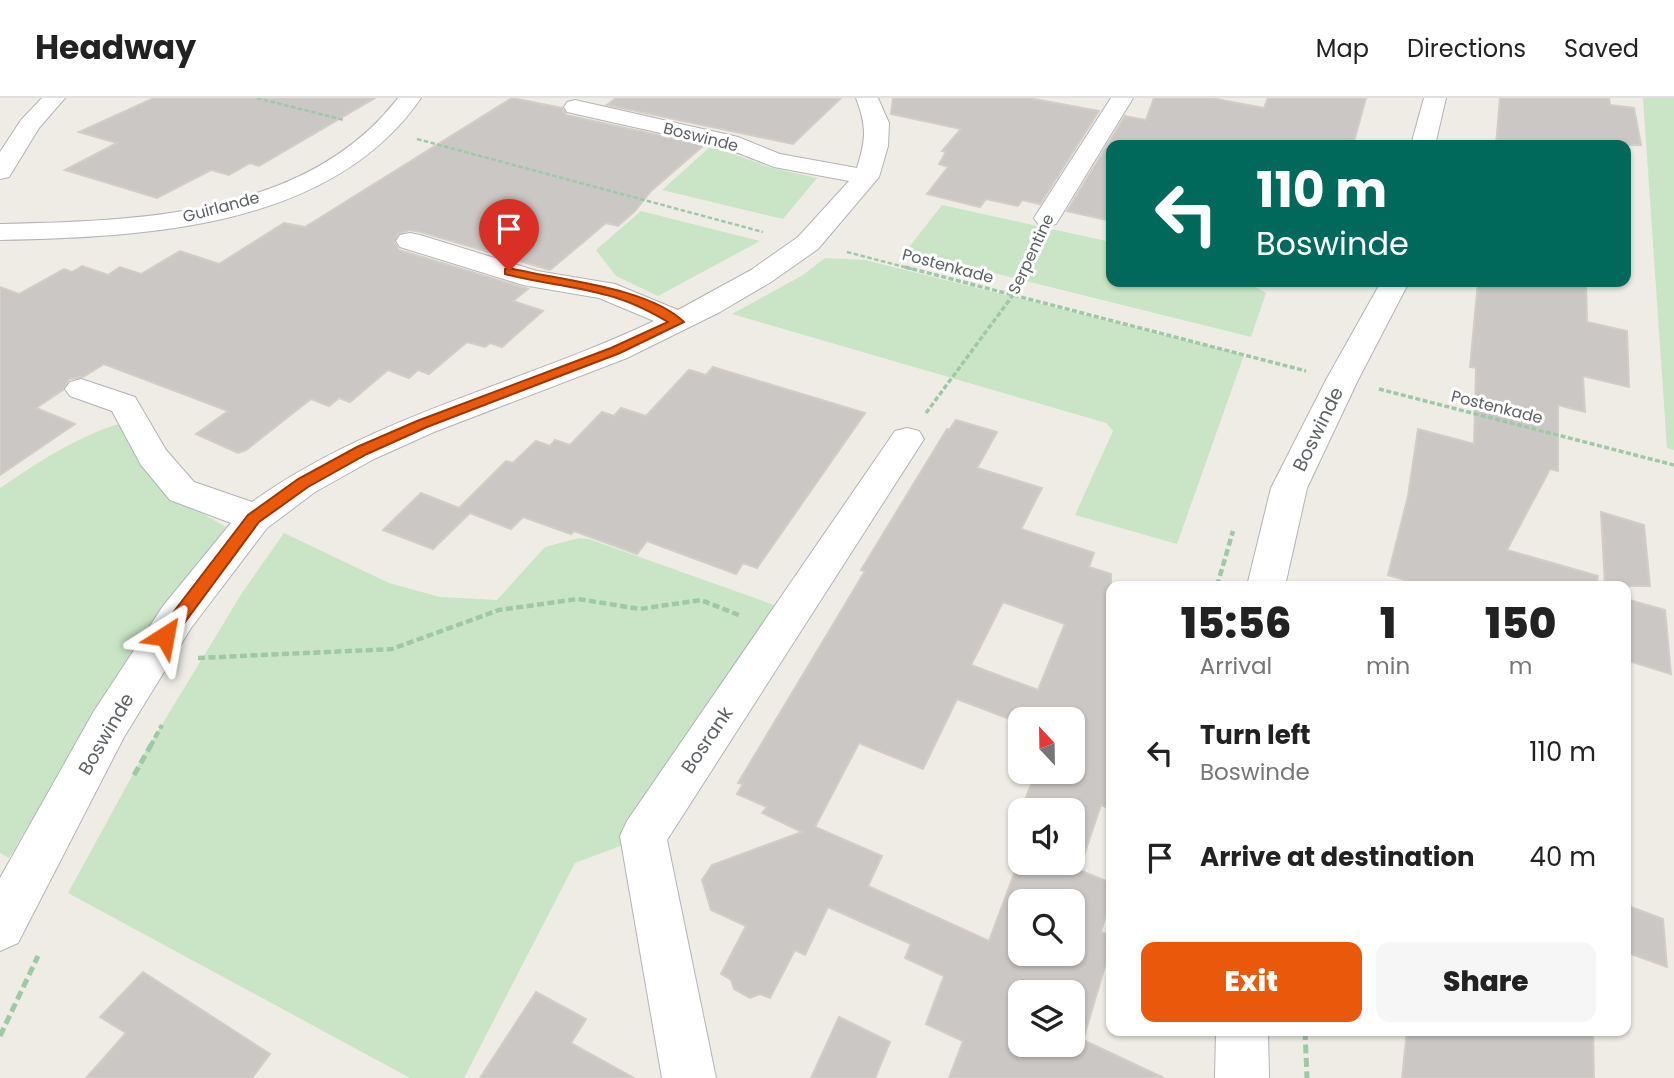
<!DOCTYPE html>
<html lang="en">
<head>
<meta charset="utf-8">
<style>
	:root { --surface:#fff; --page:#f6f6f6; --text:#222; --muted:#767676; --line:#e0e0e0; --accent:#ea580c }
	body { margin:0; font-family:Poppins,sans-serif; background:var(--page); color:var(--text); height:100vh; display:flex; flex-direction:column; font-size:26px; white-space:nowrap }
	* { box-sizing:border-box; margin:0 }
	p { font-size:23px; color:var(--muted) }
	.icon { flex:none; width:38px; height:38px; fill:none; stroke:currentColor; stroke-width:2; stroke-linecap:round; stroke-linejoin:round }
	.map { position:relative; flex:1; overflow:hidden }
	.panel { position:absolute; left:1106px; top:483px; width:525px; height:455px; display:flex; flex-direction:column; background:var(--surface); border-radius:14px; box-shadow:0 2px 5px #0004 }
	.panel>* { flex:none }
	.banner { position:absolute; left:1106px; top:42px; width:525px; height:147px; border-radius:14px; box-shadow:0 2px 5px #0004; background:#00695c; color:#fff; overflow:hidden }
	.needle { width:46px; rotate:338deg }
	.tools { position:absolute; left:1008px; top:609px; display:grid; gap:14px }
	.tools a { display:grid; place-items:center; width:77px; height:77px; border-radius:14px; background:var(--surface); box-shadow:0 2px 5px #0004; font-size:35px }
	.pin { position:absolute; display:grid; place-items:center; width:60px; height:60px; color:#fff; margin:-72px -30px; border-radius:50% 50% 50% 0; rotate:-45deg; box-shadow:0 0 7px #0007 }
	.pin .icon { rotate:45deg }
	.me { position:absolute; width:77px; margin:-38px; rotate:34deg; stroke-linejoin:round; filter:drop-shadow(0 0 5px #0008) }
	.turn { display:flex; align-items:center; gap:24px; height:147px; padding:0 35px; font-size:32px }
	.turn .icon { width:91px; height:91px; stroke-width:2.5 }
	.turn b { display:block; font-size:49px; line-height:60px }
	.eta { display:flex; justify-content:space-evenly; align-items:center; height:119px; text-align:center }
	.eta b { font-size:42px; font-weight:800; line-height:49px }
	.action { display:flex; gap:14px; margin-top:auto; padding:14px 35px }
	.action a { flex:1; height:80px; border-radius:14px; background:var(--accent); color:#fff; font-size:28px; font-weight:800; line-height:80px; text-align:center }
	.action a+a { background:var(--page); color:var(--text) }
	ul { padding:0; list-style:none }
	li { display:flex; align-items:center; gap:21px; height:105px; padding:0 35px }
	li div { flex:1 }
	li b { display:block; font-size:26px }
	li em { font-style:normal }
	header { display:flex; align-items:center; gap:42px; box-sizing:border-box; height:98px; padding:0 35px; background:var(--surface); border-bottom:2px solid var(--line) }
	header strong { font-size:33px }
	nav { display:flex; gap:38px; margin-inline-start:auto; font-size:24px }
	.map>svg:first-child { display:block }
	.green { fill:#c9e5c5 }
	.building { fill:#cbc7c4; stroke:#d4cdc5; stroke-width:2; fill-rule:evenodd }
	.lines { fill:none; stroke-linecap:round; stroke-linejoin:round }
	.minor-casing { stroke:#b1b4b8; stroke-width:2 }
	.path-far3 { stroke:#9fc8a6; stroke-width:2.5; stroke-dasharray:4.5 2.5; stroke-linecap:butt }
	.path-far2 { stroke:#9fc8a6; stroke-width:3.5; stroke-dasharray:5 2.5; stroke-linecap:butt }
	.path-far1 { stroke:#9fc8a6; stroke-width:4.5; stroke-dasharray:7 3.5; stroke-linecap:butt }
	.path { stroke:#9fc8a6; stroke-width:5; stroke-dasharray:9 4.5; stroke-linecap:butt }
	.minor { fill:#fff; fill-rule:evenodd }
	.route { fill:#ea580c; stroke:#983908; stroke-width:2 }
	.labels { text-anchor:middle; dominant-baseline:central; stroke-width:6; stroke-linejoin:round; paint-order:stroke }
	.far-street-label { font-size:16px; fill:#5e6266; stroke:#fff }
	.street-label { font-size:19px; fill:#5e6266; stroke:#fff }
</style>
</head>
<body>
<header>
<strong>Headway</strong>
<nav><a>Map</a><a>Directions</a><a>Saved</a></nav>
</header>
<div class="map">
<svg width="1674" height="980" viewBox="0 0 1674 980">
	<rect width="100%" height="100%" fill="#efece6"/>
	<g class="green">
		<polygon points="1643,0 1674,0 1674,352 1667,350"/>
		<polygon points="711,48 772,70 817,80 783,121 662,92"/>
		<polygon points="942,107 1111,144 1111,184 1246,184 1266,195 1251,239 906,153"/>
		<polygon points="641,113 760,143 658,198 616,178 596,152"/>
		<polygon points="825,160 865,162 1244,257 1177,446 1075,417 1113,333 1106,325 732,216 803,177"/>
		<path d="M133,322L180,402L226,429L182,489L74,652L9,760L0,755V390C42,362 83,334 133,322Z"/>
		<polygon points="284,435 389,485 440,499 497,502 545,449 579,440 589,441 777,508 626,746 575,765 464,980 410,980 68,795 144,656 242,495"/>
	</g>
	<g class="building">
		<polygon points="154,0 375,0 259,68 250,65 229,77 211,72 157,100 65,72 117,45 79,34"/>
		<polygon points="512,0 562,10 566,17 704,47 651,93 635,113 618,128 606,125 550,172 421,134 409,132 398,136 394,144 399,152 528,191 513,203 543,213 502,249 490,245 485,249 467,244 429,276 418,272 409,280 388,272 350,304 339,300 329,308 311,301 246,352 238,355 196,336 228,313 104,266 83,279 69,281 63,292 36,310 75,326 0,377 0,189 19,196 64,171 72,174 82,168 108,177 120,169 141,176 180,153 219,166 284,125 305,129"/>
		<polygon points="616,0 841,0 793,46 607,7"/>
		<polygon points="893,0 1029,0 1099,13 1040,106 1022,102 1018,108 986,101 980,109 927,96 948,69 939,66 946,54 942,53 961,31 891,16"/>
		<polygon points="1154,0 1211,0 1264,10 1268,0 1366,0 1353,47 1111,47 1111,123 1067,113 1125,18 1146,22"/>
		<polygon points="1500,0 1609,0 1610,7 1634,10 1641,47 1496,47"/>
		<polygon points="1478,184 1586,184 1587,224 1627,233 1629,289 1583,278 1585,314 1558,307 1558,373 1550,371 1507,452 1598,478 1596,488 1425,488 1388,477 1408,398 1418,331 1474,346 1476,270 1470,269"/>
		<polygon points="713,269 865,315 757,470 743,465 736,476 647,443 637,456 574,433 571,436 523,419 511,431 470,415 433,451 383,432 421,395 459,410 506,363 513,365 536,343 550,348 555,342 570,347 602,314 614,318 621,310 646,318 689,272 706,277"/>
		<path d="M956,322L997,334L977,370L1042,390L1021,431L1094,455L1089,469L1111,476V711L1101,707L1079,772L1111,785V799L1101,834L1111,838V848L1083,942L1164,980H949L963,943L926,926L944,878L905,860L911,846L828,809L805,857L795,852L770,900L760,896L750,900L734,891L731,882L721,876L746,828L711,812L702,782L712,767L802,734L762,715L767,709L737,696L743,686L738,685L865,473L861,472L947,331L949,332ZM1003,504L1065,526L1038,592L971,567ZM957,601L1020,625V621H1073V674H1036L1021,712H1073V765H1020V760L989,843L868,788L882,758L815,729L859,645L923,671ZM1020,803H1073V856H1020ZM1020,894H1073V947H1020Z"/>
		<polygon points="1601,414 1644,427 1650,488 1605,488"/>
		<polygon points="1626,501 1665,512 1671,576 1626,562"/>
		<polygon points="1626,807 1663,821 1667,869 1626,854"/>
		<polygon points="143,874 270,956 252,980 86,980 126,935 100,919"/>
		<polygon points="536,894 586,921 571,945 634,980 480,980"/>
		<polygon points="839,919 890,944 875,980 811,980"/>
		<polygon points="1407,933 1593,933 1594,980 1402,980"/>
	</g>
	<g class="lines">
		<defs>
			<g id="minor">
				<polygon points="42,0 65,0 39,30 9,79 0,81 0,54 21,22"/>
				<path d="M398,0H421C331,131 144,139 0,142V126C136,123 307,119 398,0Z"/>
				<path d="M856,0H878L889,25L888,48L879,79L818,151L771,184L720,214L627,260L434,334L374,361L315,394L267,430L191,530L124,639L18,845L0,853V780L94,613L163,508L231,425L170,402L141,367L112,313L70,298L65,291L70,284L81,281L135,299L166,352L194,384L252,404C373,317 521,286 654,223L599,200L523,187L400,149L396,143L400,137L410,135L420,137L537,173L615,186L678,212L751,172L798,139L849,83L774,69L723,49L567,14L564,9L567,4L575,2L738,39L780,56L857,70C866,41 867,29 856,0Z"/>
				<polygon points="1111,0 1133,0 1056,126 1047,128 1038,126 1034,120"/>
				<polygon points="1424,0 1446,0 1435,47 1411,47"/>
				<polygon points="1381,184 1409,184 1358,282 1307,390 1285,488 1247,488 1271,390 1326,282"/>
				<polygon points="907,330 919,333 924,341 667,742 716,980 662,980 620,738 627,723 895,333"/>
				<polygon points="1216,933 1268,933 1269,980 1215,980"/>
			</g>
		</defs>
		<use href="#minor" class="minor-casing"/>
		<g class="path-far3">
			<polyline points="257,0 344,22"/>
			<polyline points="417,41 763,134"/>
			<polyline points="847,154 912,171"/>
			<polyline points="1024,171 1034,149"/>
		</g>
		<g class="path-far2">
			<polyline points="905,169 1306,273"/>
			<polyline points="1379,291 1674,367"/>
			<polyline points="926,315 1013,197 1025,169"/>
		</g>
		<g class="path-far1">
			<polyline points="1217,488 1233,433"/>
			<polyline points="198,560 392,551 499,512 578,501 640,511 701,502 741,518"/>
			<polyline points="150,649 162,627"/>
		</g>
		<g class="path">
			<polyline points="134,677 151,647"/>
			<polyline points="1305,933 1307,980"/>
			<polyline points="0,938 38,858"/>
		</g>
		<use href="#minor" class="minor"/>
	</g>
	<path class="route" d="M509,170C558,182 648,189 684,224L620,255L427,329L367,356L308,389L259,424L171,543H159L156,538L159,533L248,417L298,381L357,349L417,323L611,250L668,224C648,212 625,201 602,196C570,187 537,185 505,176V171Z"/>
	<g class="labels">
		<g class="far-street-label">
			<text transform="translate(701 39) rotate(14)">Boswinde</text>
			<text transform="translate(221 109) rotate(-15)">Guirlande</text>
			<text transform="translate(1031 156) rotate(-65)">Serpentine</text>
			<text transform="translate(948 168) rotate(15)">Postenkade</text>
			<text transform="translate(1497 309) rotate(14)">Postenkade</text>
		</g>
		<g class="street-label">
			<text transform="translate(1318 331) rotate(-64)">Boswinde</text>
			<text transform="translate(106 636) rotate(-60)">Boswinde</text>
			<text transform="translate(707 642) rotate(-56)">Bosrank</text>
		</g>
	</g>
</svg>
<div class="tools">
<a><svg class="needle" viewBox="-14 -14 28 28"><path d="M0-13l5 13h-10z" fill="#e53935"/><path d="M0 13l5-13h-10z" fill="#767676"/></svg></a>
<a><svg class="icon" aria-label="sound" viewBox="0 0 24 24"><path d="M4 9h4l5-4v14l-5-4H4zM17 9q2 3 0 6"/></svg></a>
<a><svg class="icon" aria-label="search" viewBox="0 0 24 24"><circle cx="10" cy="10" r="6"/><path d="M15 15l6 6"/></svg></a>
<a><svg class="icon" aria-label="layers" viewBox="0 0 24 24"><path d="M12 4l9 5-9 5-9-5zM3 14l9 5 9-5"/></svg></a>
</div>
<div class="pin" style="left:509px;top:173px;background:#d93025"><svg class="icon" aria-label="arrive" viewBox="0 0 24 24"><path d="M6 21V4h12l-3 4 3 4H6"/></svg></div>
<svg class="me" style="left:165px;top:538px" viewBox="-20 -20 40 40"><path d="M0-17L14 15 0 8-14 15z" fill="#ea580c" stroke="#fff" stroke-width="4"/></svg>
<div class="banner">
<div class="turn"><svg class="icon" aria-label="left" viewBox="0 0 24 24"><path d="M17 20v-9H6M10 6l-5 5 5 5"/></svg><div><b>110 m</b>Boswinde</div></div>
</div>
<section class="panel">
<div class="eta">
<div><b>15:56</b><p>Arrival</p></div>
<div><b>1</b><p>min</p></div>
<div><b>150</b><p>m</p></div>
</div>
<ul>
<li><svg class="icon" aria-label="left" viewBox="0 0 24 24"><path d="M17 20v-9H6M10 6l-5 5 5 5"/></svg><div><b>Turn left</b><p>Boswinde</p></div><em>110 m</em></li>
<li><svg class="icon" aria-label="arrive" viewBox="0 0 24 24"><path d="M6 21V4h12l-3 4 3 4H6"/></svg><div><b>Arrive at destination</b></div><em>40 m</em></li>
</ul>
<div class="action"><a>Exit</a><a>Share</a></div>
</section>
</div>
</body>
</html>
